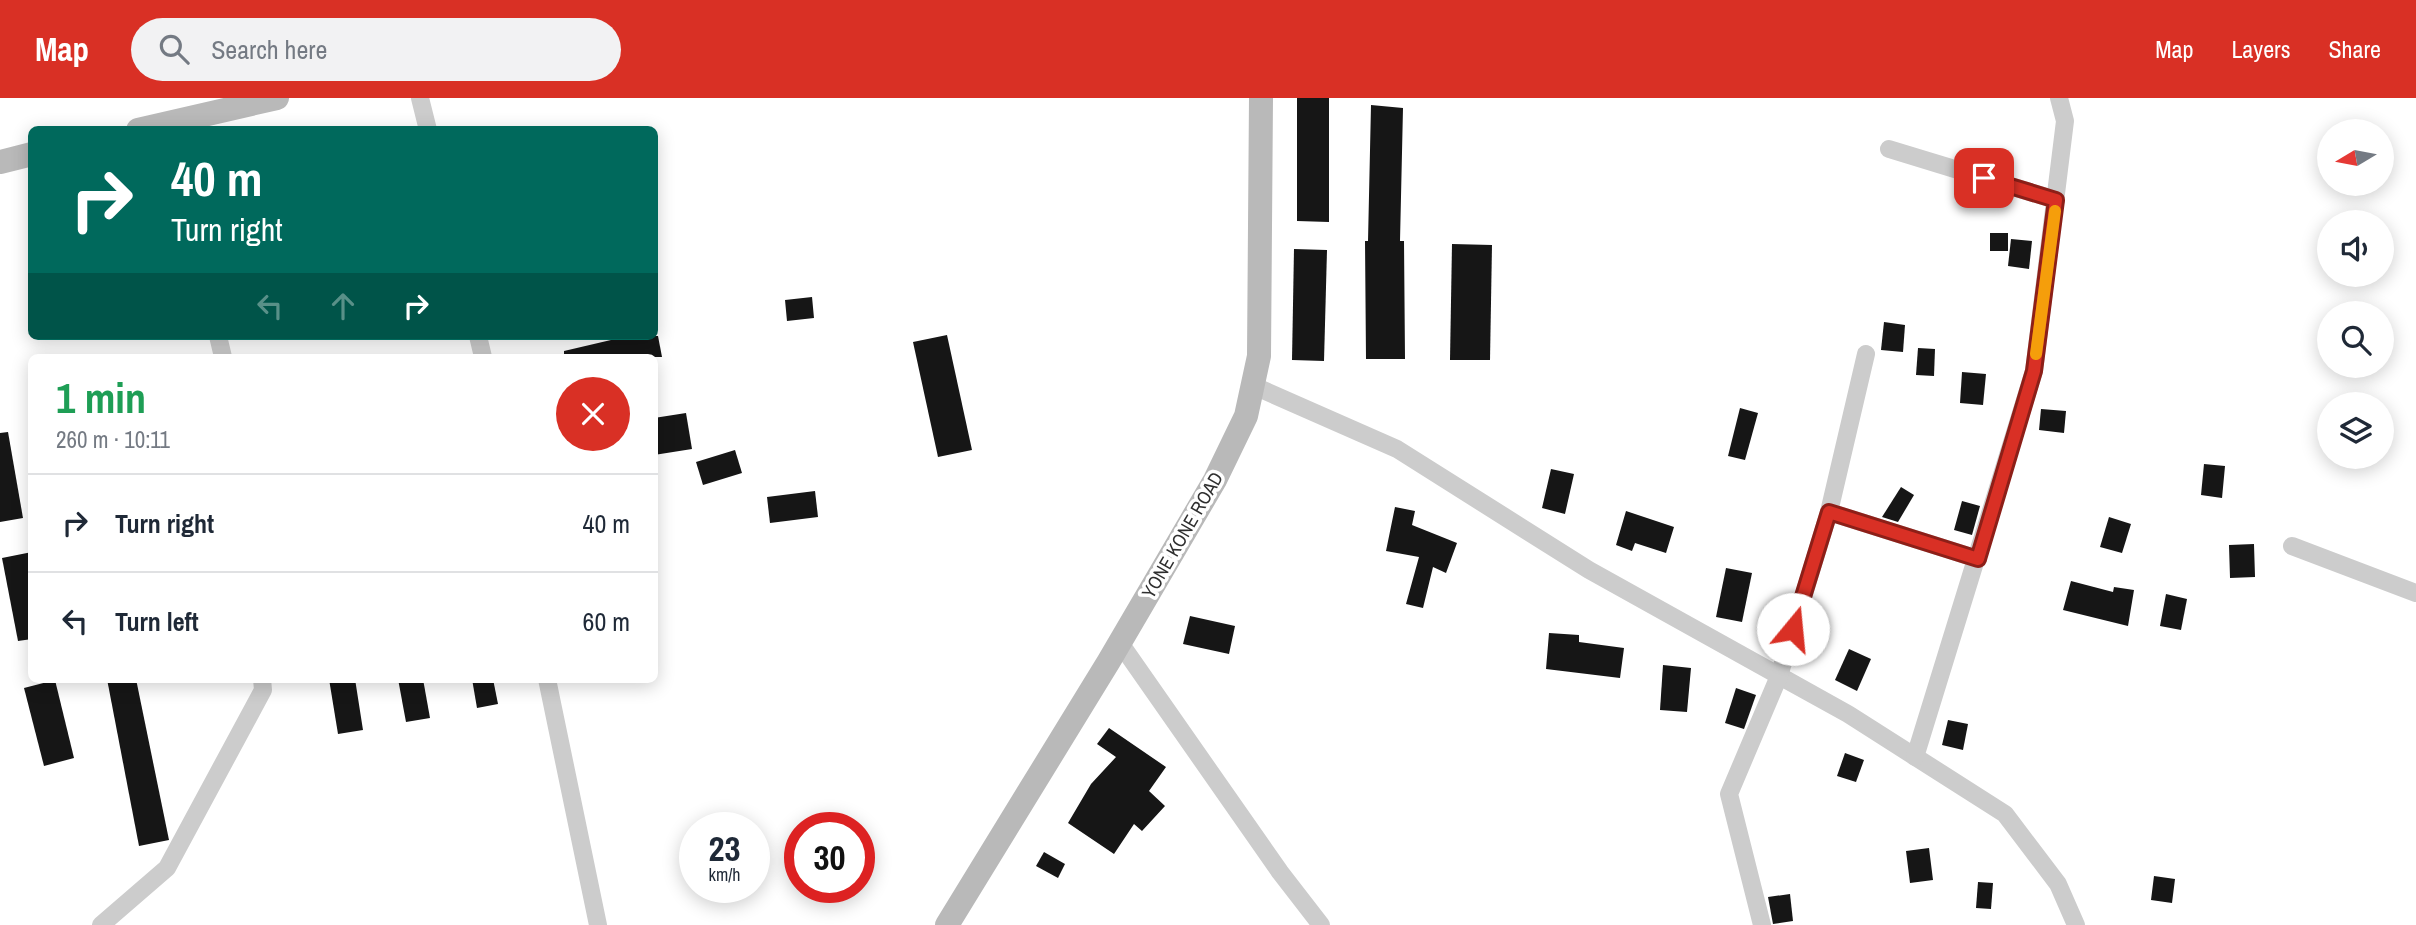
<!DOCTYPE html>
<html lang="en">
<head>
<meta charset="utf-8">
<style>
	:root { --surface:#fff; --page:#f2f2f3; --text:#1f2937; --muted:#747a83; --line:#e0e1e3; --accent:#d93025 }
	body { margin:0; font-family:"Archivo Narrow",sans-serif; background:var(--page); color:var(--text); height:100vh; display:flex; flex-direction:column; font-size:26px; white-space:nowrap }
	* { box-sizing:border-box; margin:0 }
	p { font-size:23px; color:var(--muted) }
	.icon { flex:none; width:38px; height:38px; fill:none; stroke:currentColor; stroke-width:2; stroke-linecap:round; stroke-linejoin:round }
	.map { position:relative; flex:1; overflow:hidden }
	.panel { position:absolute; left:28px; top:256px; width:630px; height:329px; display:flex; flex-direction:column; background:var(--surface); border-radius:10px; box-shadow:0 4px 18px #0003 }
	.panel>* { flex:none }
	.banner { position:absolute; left:28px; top:28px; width:630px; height:214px; border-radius:10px; box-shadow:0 4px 18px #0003; background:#00695c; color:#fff; overflow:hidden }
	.needle { width:46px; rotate:260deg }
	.fabs { position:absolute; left:2317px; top:21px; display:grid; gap:14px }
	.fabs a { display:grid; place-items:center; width:77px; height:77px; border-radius:50%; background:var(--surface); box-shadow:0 4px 18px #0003; font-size:35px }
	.speed { position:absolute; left:679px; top:714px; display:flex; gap:14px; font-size:35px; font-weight:700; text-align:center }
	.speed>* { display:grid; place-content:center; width:91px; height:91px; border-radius:50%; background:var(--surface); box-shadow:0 4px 18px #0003; line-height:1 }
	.speed small { font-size:18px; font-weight:400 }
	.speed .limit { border:10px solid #d22; background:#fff; color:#111 }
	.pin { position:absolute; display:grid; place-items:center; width:60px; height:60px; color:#fff; margin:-30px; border-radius:14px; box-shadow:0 4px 10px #0006 }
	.me { position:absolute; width:77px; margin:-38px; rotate:17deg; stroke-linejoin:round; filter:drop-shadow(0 0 5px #0008) }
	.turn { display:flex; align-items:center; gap:24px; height:147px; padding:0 28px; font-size:32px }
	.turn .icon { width:91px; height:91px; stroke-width:2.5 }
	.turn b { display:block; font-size:49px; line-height:60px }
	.lanes { display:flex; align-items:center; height:66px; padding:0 28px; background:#0003; justify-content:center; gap:35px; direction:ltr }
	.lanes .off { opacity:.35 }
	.round { display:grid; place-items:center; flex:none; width:74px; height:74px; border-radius:37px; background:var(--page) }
	.headline { display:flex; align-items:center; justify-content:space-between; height:119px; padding:0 28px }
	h1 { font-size:42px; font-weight:700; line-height:52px; color:#1e9e55 }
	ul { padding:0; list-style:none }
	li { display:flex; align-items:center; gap:21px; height:98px; padding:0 28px; border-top:2px solid var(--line) }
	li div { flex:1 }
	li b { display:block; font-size:26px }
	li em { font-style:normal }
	header { display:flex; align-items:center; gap:42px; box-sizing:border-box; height:98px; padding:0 35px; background:var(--accent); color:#fff }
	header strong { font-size:33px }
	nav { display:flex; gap:38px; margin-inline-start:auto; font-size:24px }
	.search { width:490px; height:63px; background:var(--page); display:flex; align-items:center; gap:18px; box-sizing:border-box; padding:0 24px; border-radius:38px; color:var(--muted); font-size:26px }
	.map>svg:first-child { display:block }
	.building { fill:#161616 }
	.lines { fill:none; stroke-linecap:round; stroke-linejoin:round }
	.street { stroke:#ccc; stroke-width:18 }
	.secondary { stroke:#b9b9b9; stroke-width:24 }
	.route-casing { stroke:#8d1f18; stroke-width:18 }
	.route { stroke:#d93025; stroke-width:12 }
	.slow { stroke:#f59e0b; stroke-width:12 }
	.labels { text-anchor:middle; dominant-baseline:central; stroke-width:7; stroke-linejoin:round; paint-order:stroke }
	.street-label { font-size:19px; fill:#2f2f2f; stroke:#fff }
</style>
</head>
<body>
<header>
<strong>Map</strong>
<div class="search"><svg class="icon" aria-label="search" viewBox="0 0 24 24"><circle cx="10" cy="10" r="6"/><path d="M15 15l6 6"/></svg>Search here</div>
<nav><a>Map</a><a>Layers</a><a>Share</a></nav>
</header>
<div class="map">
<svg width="2416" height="827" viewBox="0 0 2416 827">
	<rect width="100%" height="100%" fill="#fff"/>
	<g class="building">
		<polygon points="1297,0 1329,0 1329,124 1297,123"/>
		<polygon points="1371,7 1403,10 1400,143 1404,143 1405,261 1366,261 1365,143 1368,143"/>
		<rect x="1990" y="135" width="18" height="18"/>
		<polygon points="2011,141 2032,143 2029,171 2008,168"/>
		<polygon points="1452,146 1492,147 1490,262 1450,262"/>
		<polygon points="1294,151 1327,152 1324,263 1292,262"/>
		<polygon points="812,199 814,220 787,223 785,202"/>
		<polygon points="1884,224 1905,227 1903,254 1881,252"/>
		<polygon points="947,237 972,352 938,359 913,244"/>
		<polygon points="628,238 658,238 662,259 564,259 564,253"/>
		<polygon points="1918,250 1935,251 1934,278 1916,277"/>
		<polygon points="1962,274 1986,276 1983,307 1960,305"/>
		<polygon points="1740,310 1758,315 1745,362 1728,358"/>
		<polygon points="2041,311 2066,313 2064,335 2039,332"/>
		<polygon points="686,315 692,351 654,357 654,320"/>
		<polygon points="8,334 23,420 0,424 0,335"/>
		<polygon points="735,352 742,375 703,387 696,364"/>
		<polygon points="2204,366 2225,368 2222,400 2201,397"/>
		<polygon points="1551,371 1574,376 1565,416 1542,410"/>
		<polygon points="1901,389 1914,397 1898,424 1882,419"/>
		<polygon points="815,393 818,419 770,425 767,399"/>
		<polygon points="1962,403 1980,408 1972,437 1954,432"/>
		<polygon points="1395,409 1415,413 1412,427 1457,445 1446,475 1433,469 1423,510 1406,506 1419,459 1386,453"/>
		<polygon points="1626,413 1674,429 1666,455 1635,445 1632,453 1616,447"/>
		<polygon points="2109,419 2131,426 2122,455 2100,449"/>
		<polygon points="2254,446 2255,479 2230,480 2229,447"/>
		<polygon points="32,454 32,541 18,543 2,460"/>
		<polygon points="1726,470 1752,475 1742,524 1716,519"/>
		<polygon points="2071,483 2113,494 2114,489 2134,492 2128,528 2063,512"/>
		<polygon points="2166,496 2187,501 2181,532 2160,528"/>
		<polygon points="1190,518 1235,528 1229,556 1183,546"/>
		<polygon points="1549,535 1579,537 1579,544 1624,550 1620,580 1546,571"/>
		<polygon points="1849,551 1871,561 1857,593 1835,582"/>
		<polygon points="1663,567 1691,570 1687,614 1660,612"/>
		<polygon points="107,581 136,581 169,742 139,748"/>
		<polygon points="329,581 355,581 363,632 338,636"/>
		<polygon points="398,581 423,581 430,620 406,624"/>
		<polygon points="472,581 493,581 498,606 477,610"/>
		<polygon points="55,582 74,660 44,668 24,590"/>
		<polygon points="1736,590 1756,597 1744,631 1725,625"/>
		<polygon points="1948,622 1968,626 1963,652 1942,647"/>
		<polygon points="1109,630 1166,669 1149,693 1165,708 1142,733 1134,726 1114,756 1068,725 1091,686 1116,659 1097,646"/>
		<polygon points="1845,655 1864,662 1856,684 1837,678"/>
		<polygon points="1929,750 1933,782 1910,785 1906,753"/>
		<polygon points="1044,754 1065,766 1058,780 1036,768"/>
		<polygon points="2154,778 2175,781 2172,805 2151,802"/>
		<polygon points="1978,784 1993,785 1991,811 1976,810"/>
		<polygon points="1790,796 1793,823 1773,826 1768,799"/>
	</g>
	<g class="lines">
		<g class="street">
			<polyline points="420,0 428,32"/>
			<polyline points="1889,51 2056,102"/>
			<polyline points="218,238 223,259"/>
			<polyline points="478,238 483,259"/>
			<polyline points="1254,288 1397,351 1589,472 1848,616 2005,716 2058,786 2076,827"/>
			<polyline points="1829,414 1978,461"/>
			<polyline points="2292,448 2416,495"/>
			<polyline points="1120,545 1280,774 1321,827"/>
			<polyline points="547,581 598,827"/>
			<polyline points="1915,659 2034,273 2065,23 2059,0"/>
			<polyline points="101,827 167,770 263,592 262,581"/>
			<polyline points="1762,827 1729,696 1779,578 1829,414 1866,256"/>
		</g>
		<g class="secondary">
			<polyline points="138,32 277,0"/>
			<polyline points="0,64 32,56"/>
			<polyline points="947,827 1109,563 1215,382 1246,318 1259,258 1261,0"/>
		</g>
	</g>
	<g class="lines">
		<defs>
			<polyline id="route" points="1793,531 1829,414 1978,461 2034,273 2056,102 1984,80"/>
		</defs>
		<use href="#route" class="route-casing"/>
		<use href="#route" class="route"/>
		<polyline class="slow" points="2036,256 2055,113"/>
	</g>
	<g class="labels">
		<g class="street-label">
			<text transform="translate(1182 437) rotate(-60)">YONE KONE ROAD</text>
		</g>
	</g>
</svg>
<div class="fabs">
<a><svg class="needle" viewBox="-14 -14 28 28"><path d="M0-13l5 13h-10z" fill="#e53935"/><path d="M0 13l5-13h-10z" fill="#747a83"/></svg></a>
<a><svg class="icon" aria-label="sound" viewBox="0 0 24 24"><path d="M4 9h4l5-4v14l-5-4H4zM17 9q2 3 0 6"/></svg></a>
<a><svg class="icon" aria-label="search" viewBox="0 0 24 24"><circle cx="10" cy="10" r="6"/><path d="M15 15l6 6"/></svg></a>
<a><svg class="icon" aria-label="layers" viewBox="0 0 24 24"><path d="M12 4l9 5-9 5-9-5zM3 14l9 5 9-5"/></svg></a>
</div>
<div class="speed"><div>23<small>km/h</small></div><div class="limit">30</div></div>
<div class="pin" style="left:1984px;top:80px;background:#d93025"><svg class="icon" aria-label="arrive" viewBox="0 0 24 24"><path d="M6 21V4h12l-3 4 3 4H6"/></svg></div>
<svg class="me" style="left:1793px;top:531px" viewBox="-20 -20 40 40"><circle r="19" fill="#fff"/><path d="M0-13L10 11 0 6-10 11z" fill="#d93025"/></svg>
<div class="banner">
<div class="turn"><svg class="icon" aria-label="right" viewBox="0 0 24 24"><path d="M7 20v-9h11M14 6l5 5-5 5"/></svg><div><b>40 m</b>Turn right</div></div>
<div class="lanes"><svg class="icon off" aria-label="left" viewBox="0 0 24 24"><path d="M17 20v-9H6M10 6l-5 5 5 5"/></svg><svg class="icon off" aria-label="ahead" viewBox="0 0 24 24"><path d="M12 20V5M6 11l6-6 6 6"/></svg><svg class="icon" aria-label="right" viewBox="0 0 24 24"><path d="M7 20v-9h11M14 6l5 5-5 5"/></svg></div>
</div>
<section class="panel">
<div class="headline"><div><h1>1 min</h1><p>260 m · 10:11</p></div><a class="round" style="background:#d93025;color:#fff"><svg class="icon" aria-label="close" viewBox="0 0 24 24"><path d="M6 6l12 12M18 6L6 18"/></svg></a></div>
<ul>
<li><svg class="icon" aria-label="right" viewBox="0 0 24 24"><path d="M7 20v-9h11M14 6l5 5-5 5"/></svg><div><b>Turn right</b></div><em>40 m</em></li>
<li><svg class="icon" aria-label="left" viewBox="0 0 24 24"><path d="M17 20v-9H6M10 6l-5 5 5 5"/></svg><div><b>Turn left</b></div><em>60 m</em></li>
</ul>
</section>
</div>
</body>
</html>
